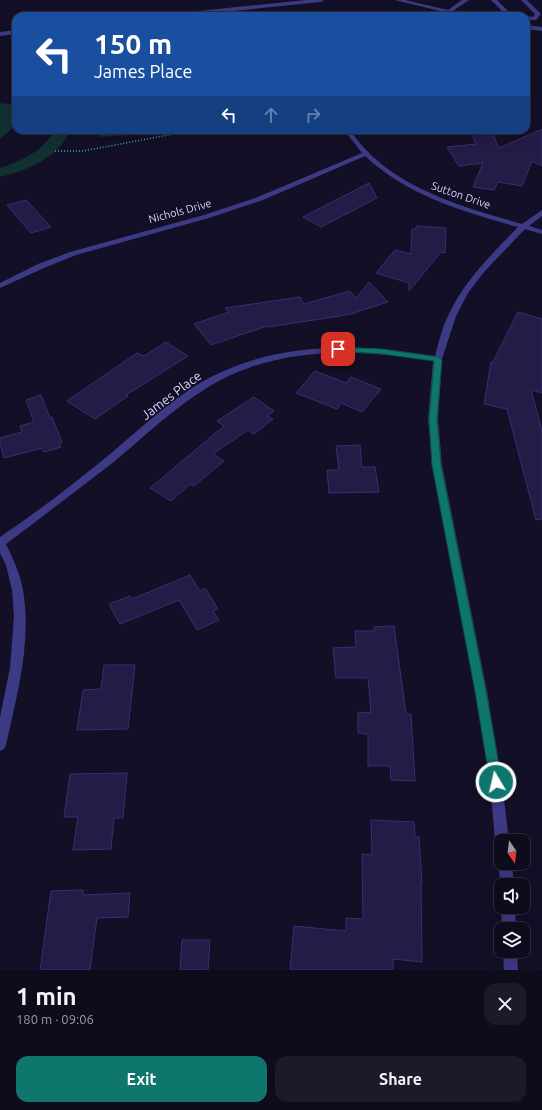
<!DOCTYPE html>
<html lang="en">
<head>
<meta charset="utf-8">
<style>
	:root { --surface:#0e0b1c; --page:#1c1929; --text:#f1f3f6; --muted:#9b9ba3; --line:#2e2b3b; --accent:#0f766e }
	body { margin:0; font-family:Ubuntu,sans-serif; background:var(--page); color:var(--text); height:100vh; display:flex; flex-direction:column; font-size:15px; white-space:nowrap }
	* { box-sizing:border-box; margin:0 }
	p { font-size:13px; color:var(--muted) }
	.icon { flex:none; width:22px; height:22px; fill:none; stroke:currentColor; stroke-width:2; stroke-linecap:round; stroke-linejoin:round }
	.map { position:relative; height:970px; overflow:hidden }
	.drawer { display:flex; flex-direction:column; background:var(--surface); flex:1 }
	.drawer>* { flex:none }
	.guide { position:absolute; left:12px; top:12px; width:518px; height:122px; border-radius:12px; box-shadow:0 4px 16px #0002,0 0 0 1px var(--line); background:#1a4fa0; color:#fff; overflow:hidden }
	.needle { width:26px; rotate:166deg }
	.tools { position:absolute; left:494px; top:834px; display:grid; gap:8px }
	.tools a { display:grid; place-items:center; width:36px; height:36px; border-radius:8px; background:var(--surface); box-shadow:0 4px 16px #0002,0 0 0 1px var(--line); font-size:20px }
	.pin { position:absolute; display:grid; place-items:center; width:34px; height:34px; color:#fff; margin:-17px; border-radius:8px; box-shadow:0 2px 6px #0006 }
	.me { position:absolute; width:44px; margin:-22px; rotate:351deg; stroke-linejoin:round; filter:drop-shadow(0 0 3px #0008) }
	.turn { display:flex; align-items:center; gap:14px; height:84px; padding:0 16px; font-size:18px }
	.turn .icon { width:52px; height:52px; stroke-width:2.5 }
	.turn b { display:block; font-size:28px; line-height:34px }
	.lanes { display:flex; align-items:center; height:38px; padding:0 16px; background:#0003; justify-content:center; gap:20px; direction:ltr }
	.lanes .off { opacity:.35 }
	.round { display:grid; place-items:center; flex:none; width:42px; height:42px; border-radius:12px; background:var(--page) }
	.headline { display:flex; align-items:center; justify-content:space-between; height:68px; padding:0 16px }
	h1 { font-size:24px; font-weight:600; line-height:30px }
	.cta { display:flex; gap:8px; margin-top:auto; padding:8px 16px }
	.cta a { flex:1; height:46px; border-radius:12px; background:var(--accent); color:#fff; font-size:16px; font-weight:600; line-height:46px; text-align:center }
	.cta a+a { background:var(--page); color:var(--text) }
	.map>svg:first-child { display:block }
	.green { fill:#12302f }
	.building { fill:#241b47; stroke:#3b2d73 }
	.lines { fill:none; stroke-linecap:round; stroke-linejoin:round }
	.path { stroke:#2fb8b0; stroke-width:1.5; stroke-dasharray:1 2; stroke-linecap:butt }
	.lane { fill:#3d3a85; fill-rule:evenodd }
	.street { fill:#3d3a85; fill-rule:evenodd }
	.route { fill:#0f766e; stroke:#0a4d48 }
	.labels { text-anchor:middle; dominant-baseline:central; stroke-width:3; stroke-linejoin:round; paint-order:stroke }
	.far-street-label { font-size:11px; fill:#d9d4ff; stroke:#130f26 }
	.street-label { font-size:13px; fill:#d9d4ff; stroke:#130f26 }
</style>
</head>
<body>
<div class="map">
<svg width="542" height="970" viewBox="0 0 542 970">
	<rect width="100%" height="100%" fill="#130f26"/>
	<g class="green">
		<polygon points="0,103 16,105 16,125 0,139"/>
		<path d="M54,130H70C60,157 26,171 0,177V168C20,161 45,151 54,130Z"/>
		<polygon points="97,130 166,130 144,134 99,137"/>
	</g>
	<g class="building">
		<polygon points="542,129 542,166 532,161 522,186 498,182 494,190 473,187 483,163 459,166 447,147 476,144 470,130 491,130 499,148"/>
		<polygon points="369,183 377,198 321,227 303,217"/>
		<polygon points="26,200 51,227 31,233 7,205"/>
		<polygon points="416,226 446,228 445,253 441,252 409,291 409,283 376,273 395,250 411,254 412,229 416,229"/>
		<polygon points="369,282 388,302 356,312 356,313 340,316 268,327 267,326 211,345 194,324 229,312 225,308 300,297 304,304 350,291 356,298"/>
		<polygon points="518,312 542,319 542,393 531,390 542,431 542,519 536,520 507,409 484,404 491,362 493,362"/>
		<polygon points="166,342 188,356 126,395 128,396 95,419 67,401 137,353 144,356"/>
		<polygon points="315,371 346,383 351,377 381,389 362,412 341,403 337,409 296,393"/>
		<polygon points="41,395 50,418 52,417 62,442 59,443 61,447 44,452 42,448 4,458 0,444 0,438 22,432 20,426 34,422 26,400"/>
		<polygon points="254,397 274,411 267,416 273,419 254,434 248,430 213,454 224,461 194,486 190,484 171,501 150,488 224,426 217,421"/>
		<polygon points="360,445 362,467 375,467 379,492 329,493 327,470 339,470 336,446"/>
		<polygon points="190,575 200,591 205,588 218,609 213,611 219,620 197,630 179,600 120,624 109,604 130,596 132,599"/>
		<polygon points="394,626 406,714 411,714 415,781 391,780 390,766 368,766 368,734 358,733 358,712 371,713 368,678 336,678 333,648 356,647 355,631 374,631 374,627"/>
		<polygon points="104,665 135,665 128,729 77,730 83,690 101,689"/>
		<polygon points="127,773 123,818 114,818 111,849 73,850 78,817 64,817 70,774"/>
		<polygon points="371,820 414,822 415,837 419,837 422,883 421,883 422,962 393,959 393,970 290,970 294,926 346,931 346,918 363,919 362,854 372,855"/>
		<polygon points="83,890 83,895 130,893 128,917 97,918 90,970 40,970 51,891"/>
		<polygon points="182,940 210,940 208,970 180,970"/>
	</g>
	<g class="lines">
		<polyline class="path" points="55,151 83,151 195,130"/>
		<g class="lane">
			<polygon points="491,0 497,0 510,13 517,16 506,15"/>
			<polygon points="521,0 527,0 541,14 536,20 526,20 526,16 533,17 535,14"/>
		</g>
		<g class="street">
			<polygon points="306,0 324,0 321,2 184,16 166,16 169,14"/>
			<path d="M395,0H405L448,10L462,0H469L453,11L472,16C462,16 453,14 444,14V12Z"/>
			<polygon points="526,25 542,27 542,31 526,29"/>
			<polygon points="16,30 16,34 0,36 0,32"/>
			<path d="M344,130H350C388,187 460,206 522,224L542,210V216L529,226L542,230V234L525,229L484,272L468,293L456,316L442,359L438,419L442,465L487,691L502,782L509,841H501V847L497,846L495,841L490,782L475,691L432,465L428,419L433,361C373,351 310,347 251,367C197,385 157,426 115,461C79,489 43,516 6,544C13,559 20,573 23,590C32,641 17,695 6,745L4,749L0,751V717L10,668L14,616L12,590L6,565L0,553V537C40,510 79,480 116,449C147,423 178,393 215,375C284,341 361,344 435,356C439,342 442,327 449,314C465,280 492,254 518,227C464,212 408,196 365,156L263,200L209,218L76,255L44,268L0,288V283L38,264L70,252L204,215L258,197L362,153Z"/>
			<polygon points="500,858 501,863 512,863 514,885 501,885 501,887 498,863"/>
			<polygon points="501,907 515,907 516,929 502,929"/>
			<polygon points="503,951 517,951 518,970 504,970"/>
		</g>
	</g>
	<polygon class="route" points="338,347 382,349 438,357 442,360 437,419 441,465 486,691 502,782 500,786 496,788 492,786 490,782 475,691 432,465 429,419 434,361 382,354 335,351 334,349"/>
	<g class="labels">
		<g class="far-street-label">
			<text transform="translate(461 195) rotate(19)">Sutton Drive</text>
			<text transform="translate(180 211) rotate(-15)">Nichols Drive</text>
		</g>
		<g class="street-label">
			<text transform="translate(171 395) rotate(-37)">James Place</text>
		</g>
	</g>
</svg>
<div class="tools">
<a><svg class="needle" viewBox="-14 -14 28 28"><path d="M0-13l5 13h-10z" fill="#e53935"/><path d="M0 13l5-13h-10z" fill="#9b9ba3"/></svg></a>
<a><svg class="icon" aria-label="sound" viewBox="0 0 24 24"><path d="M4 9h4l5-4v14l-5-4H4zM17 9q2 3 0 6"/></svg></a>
<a><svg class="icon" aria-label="layers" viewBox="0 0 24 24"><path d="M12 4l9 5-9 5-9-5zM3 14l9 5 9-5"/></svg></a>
</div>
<div class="pin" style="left:338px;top:349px;background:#d93025"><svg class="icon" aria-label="arrive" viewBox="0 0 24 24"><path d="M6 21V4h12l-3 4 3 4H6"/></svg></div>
<svg class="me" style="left:496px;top:782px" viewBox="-20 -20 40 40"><circle r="17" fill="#0f766e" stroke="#fff" stroke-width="3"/><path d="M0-11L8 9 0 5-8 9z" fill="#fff"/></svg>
<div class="guide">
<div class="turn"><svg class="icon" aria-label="left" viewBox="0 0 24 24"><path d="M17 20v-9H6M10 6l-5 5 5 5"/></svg><div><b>150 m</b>James Place</div></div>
<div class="lanes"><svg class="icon" aria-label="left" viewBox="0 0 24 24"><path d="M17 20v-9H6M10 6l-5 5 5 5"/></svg><svg class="icon off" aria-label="ahead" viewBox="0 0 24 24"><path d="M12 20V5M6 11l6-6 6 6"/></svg><svg class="icon off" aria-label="right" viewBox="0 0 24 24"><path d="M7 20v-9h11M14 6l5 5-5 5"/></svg></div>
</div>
</div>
<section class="drawer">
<div class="headline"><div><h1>1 min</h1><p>180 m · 09:06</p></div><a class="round"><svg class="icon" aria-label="close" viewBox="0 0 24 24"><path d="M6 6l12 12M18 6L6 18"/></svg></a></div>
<div class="cta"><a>Exit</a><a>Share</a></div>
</section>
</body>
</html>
